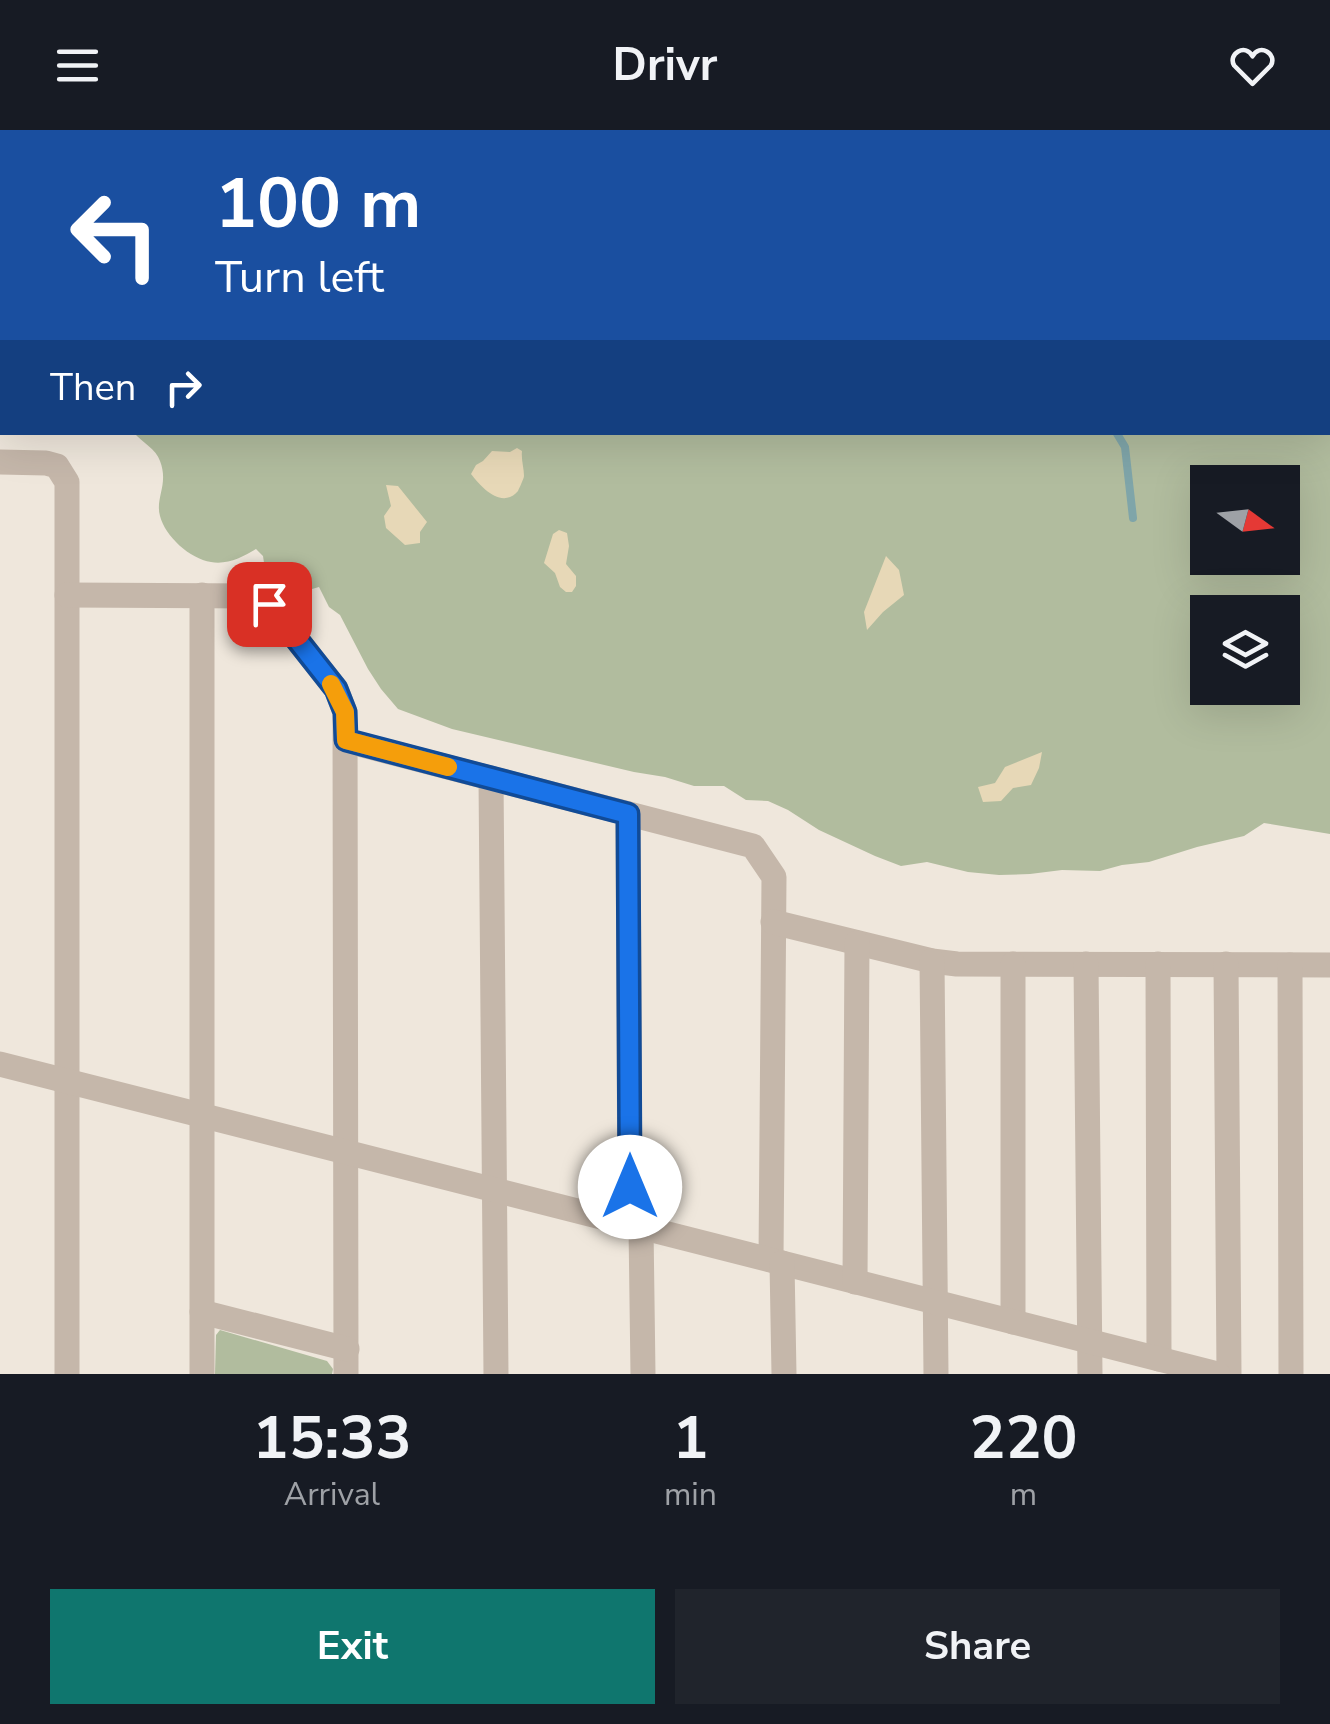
<!DOCTYPE html>
<html lang="en">
<head>
<meta charset="utf-8">
<style>
	:root { --surface:#171b24; --page:#20242c; --text:#f1f3f6; --muted:#9ea1a6; --accent:#0f766e }
	body { margin:0; font-family:"Nunito Sans",sans-serif; background:var(--page); color:var(--text); height:100vh; display:flex; flex-direction:column; font-size:38px; white-space:nowrap }
	* { box-sizing:border-box; margin:0 }
	p { font-size:32px; color:var(--muted) }
	.icon { flex:none; width:55px; height:55px; fill:none; stroke:currentColor; stroke-width:2; stroke-linecap:round; stroke-linejoin:round }
	.map { position:relative; height:1244px; overflow:hidden }
	.details { display:flex; flex-direction:column; background:var(--surface); flex:1 }
	.details>* { flex:none }
	.banner { position:absolute; left:0px; top:0px; width:1330px; height:305px; box-shadow:0 10px 40px #0002; background:#1a4fa0; color:#fff; overflow:hidden }
	.needle { width:65px; rotate:105deg }
	.controls { position:absolute; left:1190px; top:335px; display:grid; gap:20px }
	.controls a { display:grid; place-items:center; width:110px; height:110px; border-radius:0px; background:var(--surface); box-shadow:0 10px 40px #0002; font-size:50px }
	.pin { position:absolute; display:grid; place-items:center; width:85px; height:85px; color:#fff; margin:-42px; border-radius:20px; box-shadow:0 5px 15px #0006 }
	.me { position:absolute; width:110px; margin:-55px; rotate:0deg; stroke-linejoin:round; filter:drop-shadow(0 0 8px #0008) }
	.turn { display:flex; align-items:center; gap:35px; height:210px; padding:0 50px; font-size:45px }
	.turn .icon { width:130px; height:130px; stroke-width:2.5 }
	.turn b { display:block; font-size:70px; line-height:85px }
	.then { display:flex; align-items:center; height:95px; padding:0 50px; background:#0003; gap:20px; font-size:38px }
	.eta { display:flex; justify-content:space-evenly; align-items:center; height:170px; text-align:center }
	.eta b { font-size:60px; font-weight:700; line-height:70px }
	.action { display:flex; gap:20px; margin-top:auto; padding:20px 50px }
	.action a { flex:1; height:115px; border-radius:0px; background:var(--accent); color:#fff; font-size:40px; font-weight:700; line-height:115px; text-align:center }
	.action a+a { background:var(--page); color:var(--text) }
	header { display:flex; justify-content:space-between; align-items:center; height:130px; padding:0 50px; background:var(--surface); font-size:45px; font-weight:700 }
	.map>svg:first-child { display:block }
	.green { fill:#b1bc9e; fill-rule:evenodd }
	.sand { fill:#e7d8b7 }
	.lines { fill:none; stroke-linecap:round; stroke-linejoin:round }
	.stream { stroke:#7fa5a9; stroke-width:8 }
	.minor { stroke:#c5b7aa; stroke-width:25 }
	.route-casing { stroke:#114b97; stroke-width:25 }
	.route { stroke:#1a73e8; stroke-width:18 }
	.slow { stroke:#f59e0b; stroke-width:18 }
</style>
</head>
<body>
<header><svg class="icon" aria-label="menu" viewBox="0 0 24 24"><path d="M4 6h16M4 12h16M4 18h16"/></svg>Drivr<svg class="icon" aria-label="heart" viewBox="0 0 24 24"><path d="M12 20l-8-8c-3-5 5-10 8-4 3-6 11-1 8 4z"/></svg></header>
<div class="map">
<svg width="1330" height="1244" viewBox="0 0 1330 1244">
	<rect width="100%" height="100%" fill="#efe7dc"/>
	<g class="green">
		<path d="M0,0H1330V704L1264,693L1244,706L1197,717L1149,732L1122,735L1100,741L1062,740L1030,744L999,745L968,742L927,732L901,736L875,726L819,700L788,680L768,671L746,670L724,656H694L665,647L634,642L452,599L398,579L381,559L368,539L340,485L329,477L319,457C303,462 283,468 275,450L266,446L263,426L256,419C243,427 227,435 211,432C190,429 165,406 160,386C155,368 169,354 160,331C156,319 142,312 134,303L1328,302V2H2V199H0ZM1208,352H1282V428H1208ZM1208,482H1282V558H1208Z"/>
		<polygon points="220,1200 327,1231 333,1239 332,1244 215,1244 216,1205"/>
	</g>
	<g class="sand">
		<path d="M517,318L522,321C521,330 524,338 524,346C524,348 519,359 518,361C502,380 481,357 471,344L476,335L483,331L492,321L510,322Z"/>
		<polygon points="386,355 398,356 427,392 420,402 420,413 405,415 386,398 384,386 391,376"/>
		<polygon points="559,400 567,403 569,416 566,434 576,446 576,456 572,462 566,462 560,457 555,443 544,433 553,404"/>
		<polygon points="886,426 899,440 904,465 883,482 867,500 864,482"/>
		<polygon points="1042,622 1039,638 1031,655 1013,658 1001,671 983,672 978,657 995,653 1005,637"/>
	</g>
	<g class="lines">
		<polyline class="stream" points="1116,302 1125,317 1133,388"/>
		<g class="minor">
			<polyline points="0,332 46,333 57,336 67,352 67,1244"/>
			<polyline points="67,465 259,466 269,474 336,559 345,582 346,1244"/>
			<polyline points="347,611 753,716 774,747 771,1130"/>
			<polyline points="491,648 496,1244"/>
			<polyline points="628,684 630,1094"/>
			<polyline points="773,792 932,831 957,834 1330,835"/>
			<polyline points="932,831 936,1244"/>
			<polyline points="1013,834 1013,1192"/>
			<polyline points="1086,834 1090,1244"/>
			<polyline points="1158,834 1159,1229"/>
			<polyline points="1226,834 1229,1244"/>
			<polyline points="1290,835 1291,1244"/>
			<polyline points="0,934 1218,1244"/>
			<polyline points="641,1097 643,1244"/>
			<polyline points="782,1133 784,1244"/>
			<polyline points="855,1152 857,813"/>
			<polyline points="202,1182 347,1219"/>
			<polyline points="202,1244 202,465"/>
		</g>
	</g>
	<g class="lines">
		<defs>
			<polyline id="route" points="269,474 336,559 345,582 346,610 628,684 630,1057"/>
		</defs>
		<use href="#route" class="route-casing"/>
		<use href="#route" class="route"/>
		<polyline class="slow" points="331,554 345,582 346,610 448,637"/>
	</g>
</svg>
<div class="controls">
<a><svg class="needle" viewBox="-14 -14 28 28"><path d="M0-13l5 13h-10z" fill="#e53935"/><path d="M0 13l5-13h-10z" fill="#9ea1a6"/></svg></a>
<a><svg class="icon" aria-label="layers" viewBox="0 0 24 24"><path d="M12 4l9 5-9 5-9-5zM3 14l9 5 9-5"/></svg></a>
</div>
<div class="pin" style="left:269px;top:474px;background:#d93025"><svg class="icon" aria-label="arrive" viewBox="0 0 24 24"><path d="M6 21V4h12l-3 4 3 4H6"/></svg></div>
<svg class="me" style="left:630px;top:1057px" viewBox="-20 -20 40 40"><circle r="19" fill="#fff"/><path d="M0-13L10 11 0 6-10 11z" fill="#1a73e8"/></svg>
<div class="banner">
<div class="turn"><svg class="icon" aria-label="left" viewBox="0 0 24 24"><path d="M17 20v-9H6M10 6l-5 5 5 5"/></svg><div><b>100 m</b>Turn left</div></div>
<div class="then">Then<svg class="icon" aria-label="right" viewBox="0 0 24 24"><path d="M7 20v-9h11M14 6l5 5-5 5"/></svg></div>
</div>
</div>
<section class="details">
<div class="eta">
<div><b>15:33</b><p>Arrival</p></div>
<div><b>1</b><p>min</p></div>
<div><b>220</b><p>m</p></div>
</div>
<div class="action"><a>Exit</a><a>Share</a></div>
</section>
</body>
</html>
